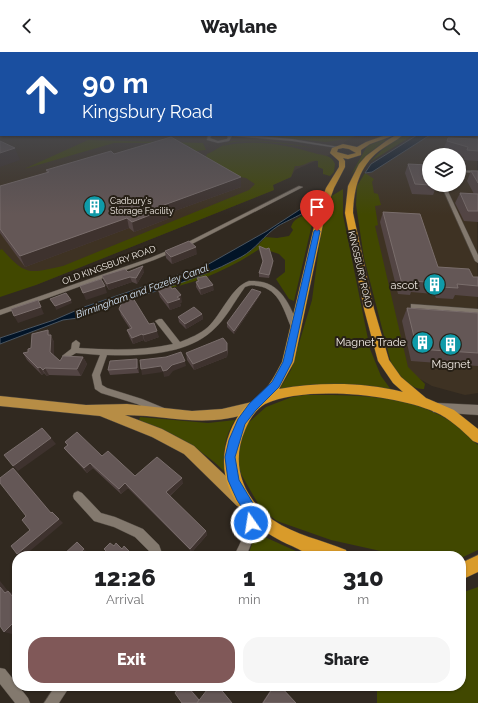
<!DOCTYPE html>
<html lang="en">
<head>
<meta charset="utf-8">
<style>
	:root { --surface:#fff; --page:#f6f6f6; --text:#202124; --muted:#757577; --accent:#805858 }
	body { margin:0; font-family:Raleway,sans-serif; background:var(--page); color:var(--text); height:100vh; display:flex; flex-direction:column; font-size:15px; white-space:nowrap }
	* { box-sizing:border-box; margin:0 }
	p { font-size:13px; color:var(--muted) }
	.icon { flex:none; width:22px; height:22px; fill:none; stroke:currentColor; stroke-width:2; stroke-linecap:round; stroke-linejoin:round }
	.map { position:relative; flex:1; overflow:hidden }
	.sheet { position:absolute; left:12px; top:499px; width:454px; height:140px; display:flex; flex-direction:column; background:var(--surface); border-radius:16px; box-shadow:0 1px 3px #0004 }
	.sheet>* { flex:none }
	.top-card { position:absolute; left:0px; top:0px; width:478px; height:84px; box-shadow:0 1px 3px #0004; background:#1a4fa0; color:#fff; overflow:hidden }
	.buttons { position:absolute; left:422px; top:96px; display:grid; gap:8px }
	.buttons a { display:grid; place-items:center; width:44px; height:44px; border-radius:50%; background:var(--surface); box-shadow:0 1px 3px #0004; font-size:20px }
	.pin { position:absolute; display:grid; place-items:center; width:34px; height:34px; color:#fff; margin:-41px -17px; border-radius:50% 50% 50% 0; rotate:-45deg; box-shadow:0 0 4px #0007 }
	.pin .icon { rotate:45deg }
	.me { position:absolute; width:44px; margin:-22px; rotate:347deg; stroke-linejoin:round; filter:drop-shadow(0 0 3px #0008) }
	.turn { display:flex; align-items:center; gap:14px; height:84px; padding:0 16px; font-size:18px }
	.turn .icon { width:52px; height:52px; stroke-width:2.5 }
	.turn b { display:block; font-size:28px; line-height:34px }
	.eta { display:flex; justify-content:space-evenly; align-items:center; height:68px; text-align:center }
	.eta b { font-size:24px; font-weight:800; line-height:28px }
	.action { display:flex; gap:8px; margin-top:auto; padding:8px 16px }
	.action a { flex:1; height:46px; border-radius:16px; background:var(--accent); color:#fff; font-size:16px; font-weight:800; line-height:46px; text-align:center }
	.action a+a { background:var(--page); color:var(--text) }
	header { display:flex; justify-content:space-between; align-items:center; height:52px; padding:0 16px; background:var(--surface); font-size:18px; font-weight:800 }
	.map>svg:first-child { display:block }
	.built { fill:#3e3223; fill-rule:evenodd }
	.green { fill:#414800 }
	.water { fill:#021427; stroke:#4a5560 }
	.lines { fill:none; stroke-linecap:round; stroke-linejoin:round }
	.street-casing { stroke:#4d463e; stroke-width:1 }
	.secondary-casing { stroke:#4d463e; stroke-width:1 }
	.primary-casing { stroke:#4d463e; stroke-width:1 }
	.highway-casing { stroke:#4d463e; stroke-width:1 }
	.street { fill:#83796e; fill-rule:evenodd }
	.secondary { fill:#83796e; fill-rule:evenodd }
	.primary { fill:#b78d45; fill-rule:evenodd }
	.highway { fill:#d99b2a; fill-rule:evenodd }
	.wall { fill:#534544 }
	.shaded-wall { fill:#3e322e }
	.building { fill:#645756; stroke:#7a6e6c }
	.route { fill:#1a73e8; stroke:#114b97 }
	.labels { text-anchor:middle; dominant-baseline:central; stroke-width:4; stroke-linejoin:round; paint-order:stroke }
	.far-poi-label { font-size:9px; fill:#f2ece6; stroke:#272016; text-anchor:start }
	.far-street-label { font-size:9px; fill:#f2ece6; stroke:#272016 }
	.far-water-label { font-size:10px; font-style:italic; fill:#d5e5f7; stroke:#272016 }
	.poi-label { font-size:11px; fill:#f2ece6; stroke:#272016; text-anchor:end }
</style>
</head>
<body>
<header><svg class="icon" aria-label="back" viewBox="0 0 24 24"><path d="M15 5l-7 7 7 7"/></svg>Waylane<svg class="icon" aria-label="search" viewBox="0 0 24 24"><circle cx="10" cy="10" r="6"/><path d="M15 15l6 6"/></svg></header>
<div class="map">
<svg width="478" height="651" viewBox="0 0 478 651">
	<rect width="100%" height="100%" fill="#312920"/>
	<g class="built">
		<polygon points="0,72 1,83 358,83 346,89 329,103 295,118 291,125 273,133 274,138 36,233 0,238"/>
		<path d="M477,72L478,341L465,343L432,334L413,323L405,313L364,147L365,121L372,120L430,83H477ZM429,103H459V133H429Z"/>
	</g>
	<g class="green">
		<polygon points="254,83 358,83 346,87 326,90"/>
		<polygon points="404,83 413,83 370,110 389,91"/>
		<polygon points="383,87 386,88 367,103 351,123 367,94"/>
		<polygon points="88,88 203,91 206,98 196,99 187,93 172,91 114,91 24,117"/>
		<path d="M233,89C260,87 290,91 317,97C300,94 235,83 223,94C252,87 285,92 314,101C323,104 331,102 335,112L334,120L330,124L323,122V117L318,115V109C310,107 304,115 295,114L291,125L273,133L274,138L36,233L0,245V198L2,197C26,225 30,221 63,214L249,138L255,132L246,126L236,124L206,105L207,102C217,98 222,92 233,89Z"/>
		<path d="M365,121L374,127L372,130L374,141L378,142L381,153L375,154L378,173L375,174L408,315L425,332L424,337C409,338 398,321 391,311L364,206L356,153L357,134Z"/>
		<path d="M343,137V163L370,297L381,324L392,339C355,336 316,329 279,338L291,318L312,248L321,181L330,145Z"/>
		<path d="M317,151L294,249L289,247L276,227L285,220V208L279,202L261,196C230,217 192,234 154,239C184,230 248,210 265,185L277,186L289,184L293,178L291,175C294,166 299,166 307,162L308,158Z"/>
		<path d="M305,343C353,343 408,342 450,369C460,375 469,385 478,393V498L461,506V504H403L331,488L277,469L261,457L241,422L237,409L238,396L247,372L266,355L292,345Z"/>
		<path d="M140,365L208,371L235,368C224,385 223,400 225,420C200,395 171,381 139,368Z"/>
		<polygon points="257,477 267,486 298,500 287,504 248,504"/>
		<polygon points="478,535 478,651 377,651 377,634 461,634 461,541"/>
	</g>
	<g class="water">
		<polygon points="417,83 430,83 372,120 365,121 371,112"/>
		<path d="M319,145C315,159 291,166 278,174C264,183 256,197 241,205C189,233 132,244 78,266L63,268L0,292V286L54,268L84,255L207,213L267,179Z"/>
	</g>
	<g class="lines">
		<defs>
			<g id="street">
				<polygon points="208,83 212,83 210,86 218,89 227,87 228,85 226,83 244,83 292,87 339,95 337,96 292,89 232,84 229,89 218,91 207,88"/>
				<polygon points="459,118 478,119 478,121 459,120"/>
				<polygon points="441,133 445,133 478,203 478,211 475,209"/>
				<polygon points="299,134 303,135 190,193 154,208 0,263 0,258 150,206 186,191"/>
				<path d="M249,229C280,227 289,251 299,275L298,277H292C284,260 280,237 258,234C253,233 250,233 245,235C234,250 226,267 212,279C185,303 141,304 107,303L100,323L102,333L107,336L142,347L164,356L165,359L164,362L161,363L158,362L137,352L101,341L95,337L92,323L100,303L76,301L66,307L62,304L71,297L72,291L76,288L80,291L79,296C110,298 142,299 173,292L155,269L159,267H162L180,290C190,286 200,282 208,275C221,263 232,234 249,229Z"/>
				<polygon points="411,252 478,257 478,261 413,256 411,256"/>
				<polygon points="78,439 82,441 101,461 115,465 143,477 159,493 163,504 153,504 151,501 135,485 114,475 94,469 74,447 73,444 74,441"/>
				<path d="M251,453L255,454C260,468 252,492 246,504H234C237,497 241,491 243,483C245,474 244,463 247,454Z"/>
				<polygon points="0,616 5,617 28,646 30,651 15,651 0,632"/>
				<polygon points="55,634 70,634 59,651 44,651"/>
			</g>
			<polygon id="secondary" points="438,351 478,353 478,363 433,360 432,356 433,352"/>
			<path id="primary" d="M0,344L86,353L127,352L192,359L222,357L252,350L256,351L258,355L256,359C204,377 177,364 125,363L162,377L194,394L247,444L250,449L247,454L242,456L237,454L184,402L152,385L100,364L0,354Z"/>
			<g id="highway">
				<path d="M386,83L392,84L370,92L361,98V103L348,107L343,106L345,109V115L334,136L326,158L294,310L279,337C319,330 363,330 403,340L393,331L378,309L364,257L345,161L348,134L359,112L366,104L386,89L396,83H403C396,89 387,93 379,99C359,115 354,136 353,161L374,257L389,308L401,325L426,346L454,358L478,377V391L473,389C462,378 449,366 435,360C395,342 304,333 265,352C256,357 249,368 245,378C230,413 243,446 273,468C295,483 322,488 346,498L348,504C338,504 327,505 318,504C309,503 300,498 292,494C246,475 209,432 230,380C237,363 244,355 258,344C269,336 276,321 282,310L318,158L326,136L339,115V109L330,101L332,96L343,92L357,95L366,90ZM343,96L349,97L356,101L348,103L337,100L338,97Z"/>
				<polygon points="478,503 478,520 461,528 461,511"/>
			</g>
		</defs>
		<use href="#street" class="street-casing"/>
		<use href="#secondary" class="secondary-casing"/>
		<use href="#primary" class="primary-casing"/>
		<use href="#highway" class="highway-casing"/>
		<use href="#street" class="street"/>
		<use href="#secondary" class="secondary"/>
		<use href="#primary" class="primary"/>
		<use href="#highway" class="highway"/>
	</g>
	<g class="wall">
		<polygon points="448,86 478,87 478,109 463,108 464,105 443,98"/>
		<polygon points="114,102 241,125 241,135 169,161 170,166 134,180 129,176 25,215 0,181 0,134 47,121 46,118"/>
		<polygon points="408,112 437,133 433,143 412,142 405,121"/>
		<polygon points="471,119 478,119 478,170 464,169 455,151 460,141 474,142 467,129"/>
		<polygon points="383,160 438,215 473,225 478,225 478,245 455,243 453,247 436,246 434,242 411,240 410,243 398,242 380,170"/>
		<polygon points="259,194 273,209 273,212 269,226 259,225 259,221 263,211 259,198"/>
		<polygon points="165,199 197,202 172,212 166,206"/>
		<polygon points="128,220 144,220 137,232 132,230 109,238 104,230 102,224"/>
		<polygon points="197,226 214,238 201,243 196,235 196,230 197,229"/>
		<polygon points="158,238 182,250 180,251 181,254 170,258 160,245"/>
		<polygon points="260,243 234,282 227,275 227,271"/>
		<polygon points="407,256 478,261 478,314 411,309 402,269"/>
		<polygon points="119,257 149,272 159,285 145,290 144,288 133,292 129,284 127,278 130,277 121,263"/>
		<polygon points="202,262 203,267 186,277 179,270 178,265"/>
		<polygon points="48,278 54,290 54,304 60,309 83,305 87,312 81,324 49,323 47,324 44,321 42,323 27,308 23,301 28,300"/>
		<polygon points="228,298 227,305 194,318 187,308 186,301"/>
		<polygon points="138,312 139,321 110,323 108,318"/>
		<polygon points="65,390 102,404 135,424 183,431 170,444 206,479 207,483 192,500 128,436 121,442 93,416 87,421 68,401 64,396 67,393"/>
		<polygon points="273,634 282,634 281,635 296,651 262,651"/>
	</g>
	<g class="shaded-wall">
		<polygon points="15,96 20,108 0,115 0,101"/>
		<polygon points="241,125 241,135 169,161 170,166 134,180 132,170 164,153"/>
		<polygon points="127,166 129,176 25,215 20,204"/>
		<polygon points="196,195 197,202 172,212 171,205"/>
		<polygon points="273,209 273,212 269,226 269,223"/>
		<polygon points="143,214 144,220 137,232 136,226"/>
		<polygon points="130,225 132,230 109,238 107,232"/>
		<polygon points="213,233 214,238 201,243 200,237"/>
		<polygon points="105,234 107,241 86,248 83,241"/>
		<polygon points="261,240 260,243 234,282 234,279"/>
		<polygon points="181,243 182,250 180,251 181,254 170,258 168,251 177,245"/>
		<polygon points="38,248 44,262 18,271 14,264"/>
		<polygon points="71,248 72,251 56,258 55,254"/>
		<polygon points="202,262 203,267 186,277 185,272"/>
		<polygon points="48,278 54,290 54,307 50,300"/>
		<polygon points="157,279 159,285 145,290 143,283"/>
		<polygon points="142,282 144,288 133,292 132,286"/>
		<polygon points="227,291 227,305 194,318 193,312"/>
		<polygon points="83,305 87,312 81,324 77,317"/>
		<polygon points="137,307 138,312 139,321 137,316"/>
		<polygon points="185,309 186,314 173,319 169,324 164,325 163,319 172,313"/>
		<polygon points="161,314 163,320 142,323 141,317"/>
		<polygon points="40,315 44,321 42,323 38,316"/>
		<polygon points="45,316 49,323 47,324 43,318"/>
		<polygon points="51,386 56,392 18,419 13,414"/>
		<polygon points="90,411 93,416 87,421 84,416"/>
		<polygon points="13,416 18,421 55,465 51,461"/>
		<polygon points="182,426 183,431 168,445 166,440"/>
		<polygon points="125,431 128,436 121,442 119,437"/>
		<polygon points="52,460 63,471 24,504 20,504 17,502"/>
		<polygon points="206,479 207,483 192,500 190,497"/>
		<polygon points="77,490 86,499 81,504 76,504"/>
		<polygon points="0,529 12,544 5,541 0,535"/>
		<polygon points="8,539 15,542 17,545 17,550"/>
		<polygon points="17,567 17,577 12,582 4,580"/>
		<polygon points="187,634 189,634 200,648 198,651"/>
	</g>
	<g class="building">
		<polygon points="171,85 241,125 164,153 168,156 132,170 127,166 20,204 0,177 0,134 49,120 46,118 111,99 114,102"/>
		<polygon points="448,86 478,87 478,99 467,98 468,95 447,89"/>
		<polygon points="0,89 15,96 0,101"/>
		<polygon points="408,112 428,113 429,115 429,133 415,132"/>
		<polygon points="471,119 478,119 478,131"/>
		<polygon points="460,141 478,142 478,159 468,159"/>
		<polygon points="383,160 420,162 438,215 469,217 473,225 478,225 478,234 457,232 458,236 441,235 439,231 413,229 414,233 402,232"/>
		<polygon points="189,189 196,195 171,205 165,199"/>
		<polygon points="259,194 266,197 269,196 273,209 269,223 259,221 263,209"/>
		<polygon points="143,214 136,226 130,225 107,232 102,224 125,217 128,220"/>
		<polygon points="206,224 213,233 200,237 196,230 199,229 197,226"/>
		<polygon points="101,227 105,234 83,241 80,234"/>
		<polygon points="170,234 172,237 175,236 181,243 177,245 180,247 168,251 158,238"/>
		<polygon points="252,237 261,240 234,279 227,271"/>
		<polygon points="66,241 71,248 55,254 50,247"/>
		<polygon points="133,246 149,272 154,271 157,279 143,283 142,282 132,286 127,278 132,276 119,257 122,250"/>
		<polygon points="38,248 41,255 14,264 11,257"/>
		<polygon points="194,255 202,262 185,272 178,265"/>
		<polygon points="407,256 478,261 478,301 417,297"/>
		<polygon points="48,278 48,283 51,283 50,300 60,309 63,304 83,305 77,317 45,316 43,318 40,315 38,316 23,301 28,300 28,297 31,296 32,282"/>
		<polygon points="223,286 227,291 227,298 193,312 186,301"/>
		<polygon points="181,300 185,309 172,313 167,318 163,319 161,314 141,317 140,308 166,305"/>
		<polygon points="137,307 137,316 108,318 110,309"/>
		<polygon points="42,376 51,386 13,414 4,403"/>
		<polygon points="77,380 102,404 108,399 135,424 157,405 182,426 166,440 206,479 190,497 125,431 119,437 90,411 84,416 64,396 68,393 65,390"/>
		<polygon points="13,416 51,461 52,460 59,467 17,502 11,494 30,478 22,468 26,464 0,431 0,426"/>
		<polygon points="77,490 84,497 76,504 62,504"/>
		<polygon points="110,491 114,494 116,491 122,497 124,494 132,502 131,504 105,504 108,501 104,497"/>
		<polygon points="0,535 5,541 8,539 17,550 17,567 4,580 0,574"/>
		<polygon points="180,634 187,634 199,648 197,651 182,651 175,641"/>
		<polygon points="210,634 218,634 232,651 197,651"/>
		<polygon points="274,634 280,634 296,651 263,651"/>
	</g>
	<linearGradient id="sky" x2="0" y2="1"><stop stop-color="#1b1712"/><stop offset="0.44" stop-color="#48494e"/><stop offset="1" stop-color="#48494e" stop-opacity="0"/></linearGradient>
	<rect width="478" height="163" fill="url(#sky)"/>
	<polygon class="route" points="317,177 320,179 292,310 279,335 256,358 245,372 235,405 239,428 257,458 255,475 251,477 246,475 245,460 237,448 228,428 225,405 229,388 238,367 249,352 272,330 283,310 314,179"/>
	<defs>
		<symbol id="building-disc" viewBox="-11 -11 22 22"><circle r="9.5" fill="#0f9aa8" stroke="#272016"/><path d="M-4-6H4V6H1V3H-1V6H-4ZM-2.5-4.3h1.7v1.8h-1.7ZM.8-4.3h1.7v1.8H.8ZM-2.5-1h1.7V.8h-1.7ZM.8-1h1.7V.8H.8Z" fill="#fff"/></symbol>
	</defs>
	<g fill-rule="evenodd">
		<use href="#building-disc" x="82" y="142" width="25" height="25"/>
		<use href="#building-disc" x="422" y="220" width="25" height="25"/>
		<use href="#building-disc" x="410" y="278" width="25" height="25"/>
		<use href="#building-disc" x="438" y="280" width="25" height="25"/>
	</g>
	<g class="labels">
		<g class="far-poi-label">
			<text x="110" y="149">Cadbury's<tspan x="110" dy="10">Storage Facility</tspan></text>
		</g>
		<g class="far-street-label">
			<text transform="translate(109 213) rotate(-20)">OLD KINGSBURY ROAD</text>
			<text transform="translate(360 217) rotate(77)">KINGSBURY ROAD</text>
		</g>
		<g class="far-water-label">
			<text transform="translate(142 239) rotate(-20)">Birmingham and Fazeley Canal</text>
		</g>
		<g class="poi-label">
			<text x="418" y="233">ascot</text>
			<text x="406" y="290">Magnet Trade</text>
			<text x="451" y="312" text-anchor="middle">Magnet</text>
		</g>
	</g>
</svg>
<div class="buttons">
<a><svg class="icon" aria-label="layers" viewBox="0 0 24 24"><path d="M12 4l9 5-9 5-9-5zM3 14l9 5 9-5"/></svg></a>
</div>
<div class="pin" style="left:317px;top:179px;background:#d93025"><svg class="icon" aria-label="arrive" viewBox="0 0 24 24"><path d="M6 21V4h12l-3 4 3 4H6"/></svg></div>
<svg class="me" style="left:251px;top:471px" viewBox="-20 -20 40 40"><circle r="17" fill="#1a73e8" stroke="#fff" stroke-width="3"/><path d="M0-11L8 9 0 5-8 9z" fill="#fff"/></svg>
<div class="top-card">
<div class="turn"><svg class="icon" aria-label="ahead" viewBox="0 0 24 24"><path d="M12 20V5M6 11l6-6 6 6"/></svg><div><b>90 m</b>Kingsbury Road</div></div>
</div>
<section class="sheet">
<div class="eta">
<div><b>12:26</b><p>Arrival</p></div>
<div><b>1</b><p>min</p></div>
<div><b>310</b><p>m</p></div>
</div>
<div class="action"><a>Exit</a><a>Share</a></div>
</section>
</div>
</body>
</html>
